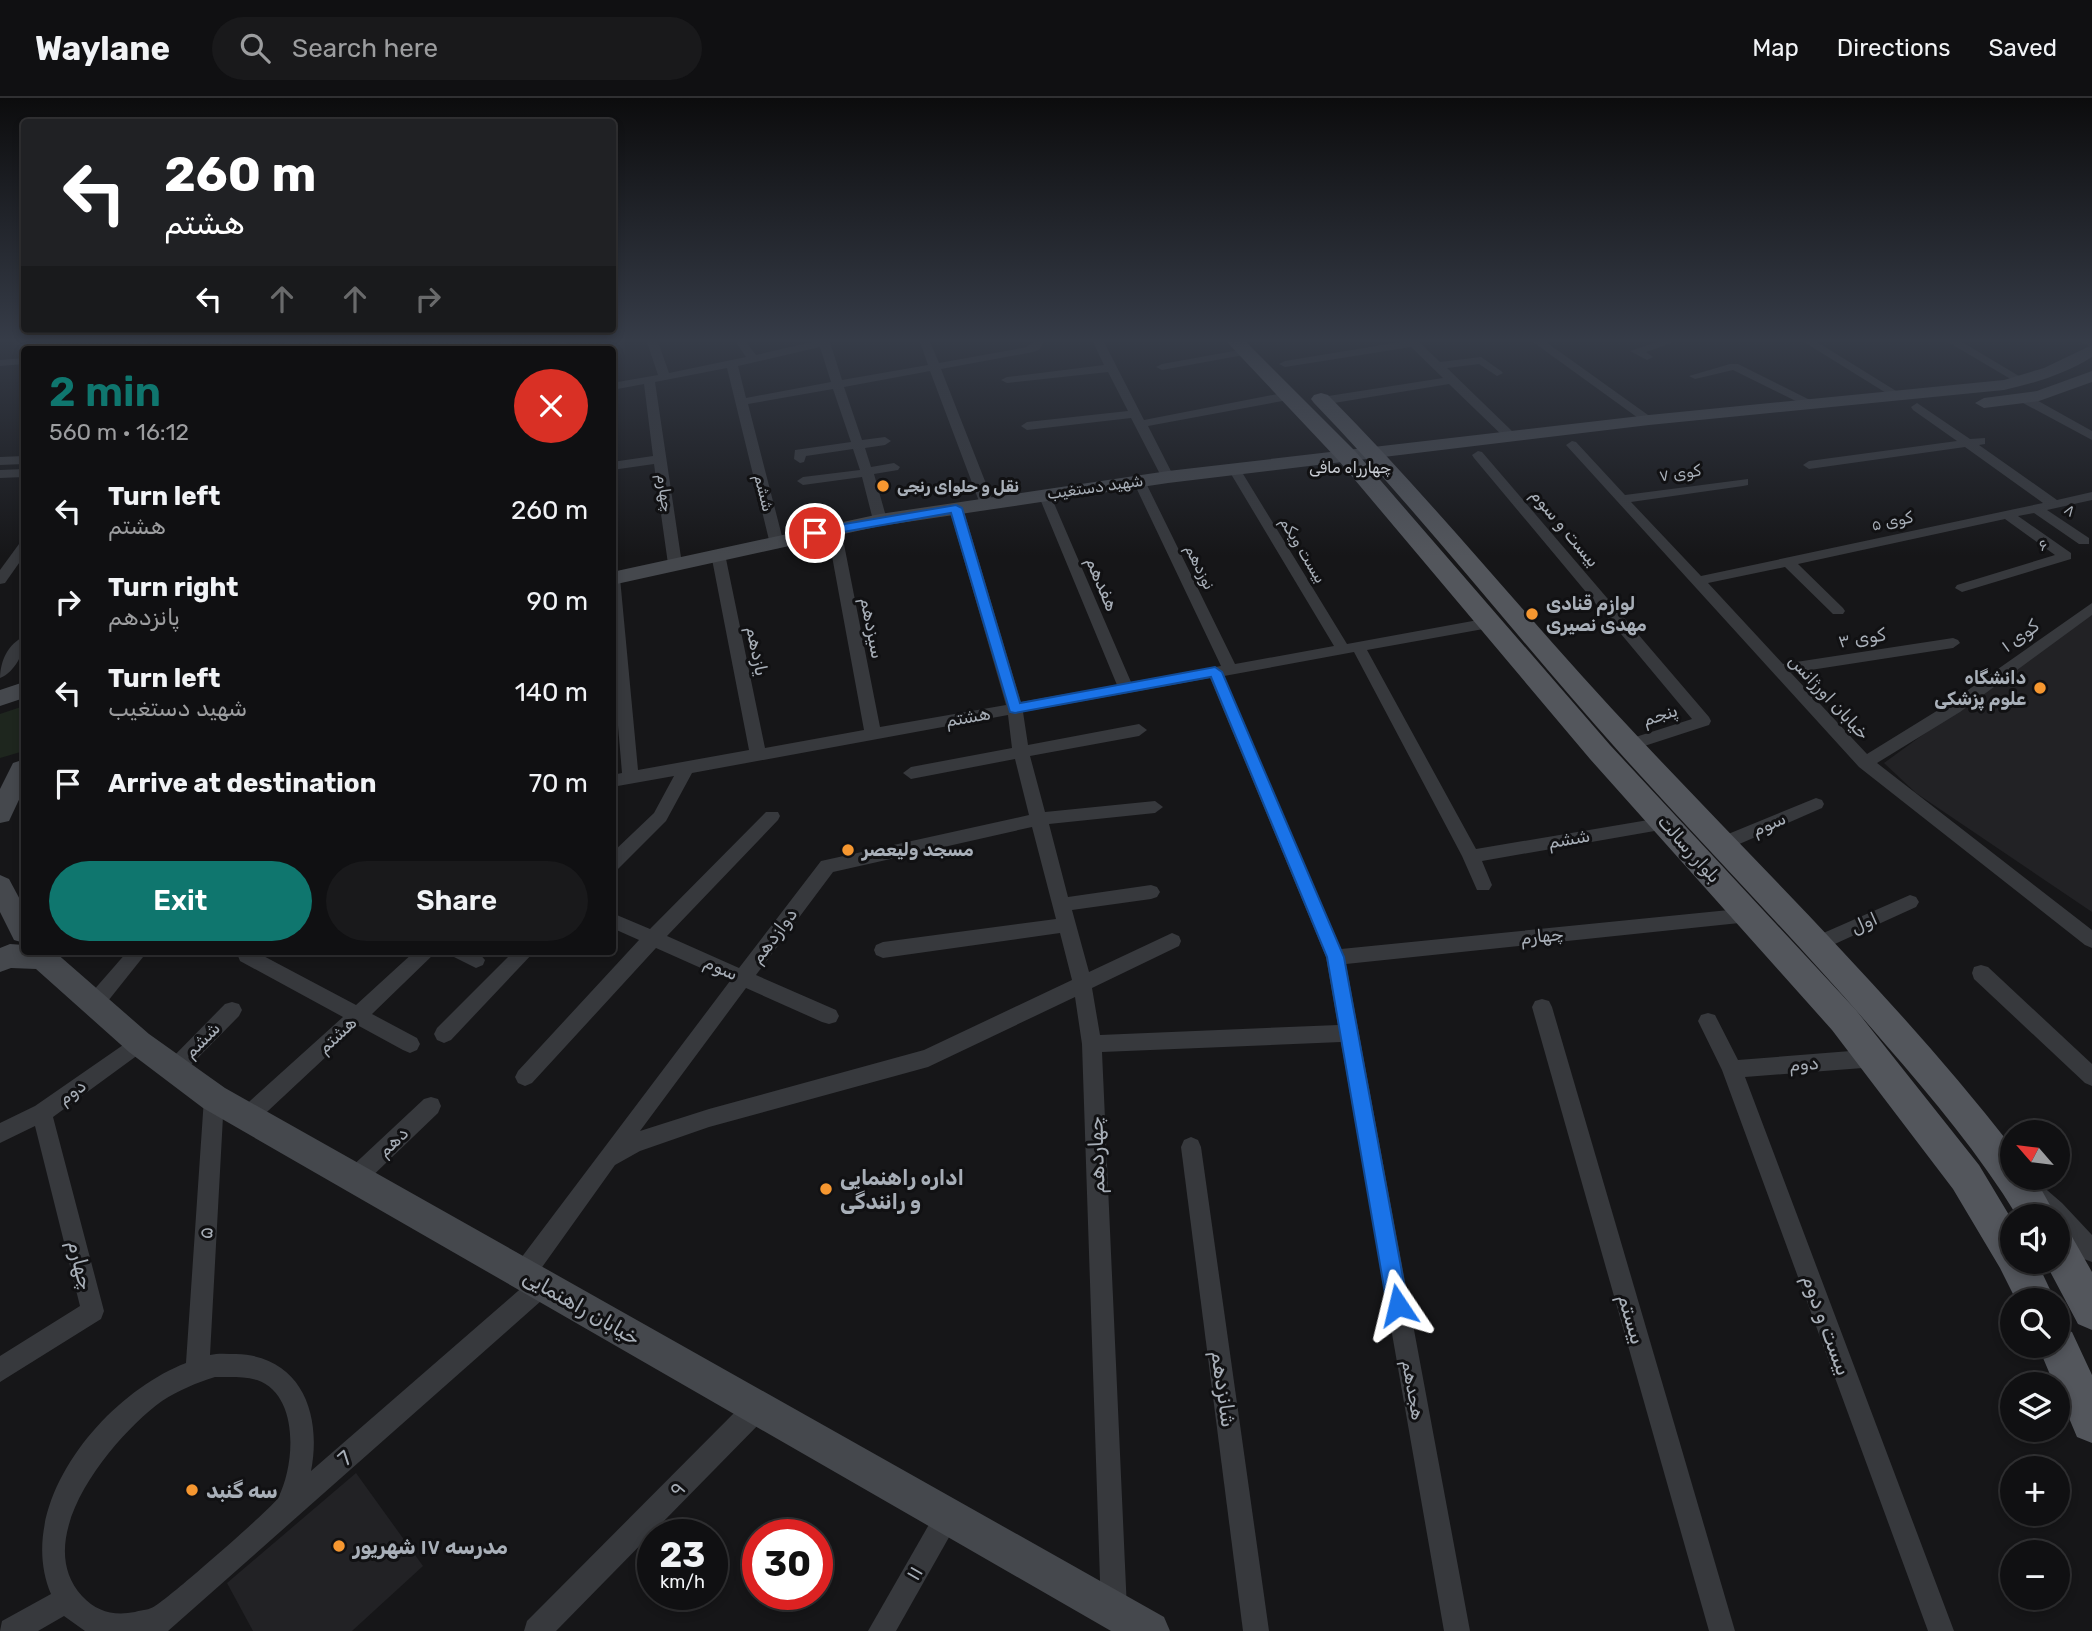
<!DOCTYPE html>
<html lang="en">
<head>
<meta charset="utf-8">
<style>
	:root { --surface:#101012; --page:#19191b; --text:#f1f3f6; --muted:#9c9d9f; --line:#303032; --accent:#0f766e }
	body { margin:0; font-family:Rubik,Vazirmatn,sans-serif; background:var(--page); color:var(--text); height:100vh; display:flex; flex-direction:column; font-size:26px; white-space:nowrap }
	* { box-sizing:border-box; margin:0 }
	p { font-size:23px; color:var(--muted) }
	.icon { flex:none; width:38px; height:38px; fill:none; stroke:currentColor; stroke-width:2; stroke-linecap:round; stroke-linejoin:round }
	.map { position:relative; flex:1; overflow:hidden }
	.sheet { position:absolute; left:21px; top:248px; width:595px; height:609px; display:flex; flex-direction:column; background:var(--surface); border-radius:7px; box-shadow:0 4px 10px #0003,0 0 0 2px var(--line) }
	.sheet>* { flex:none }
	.hud { position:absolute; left:21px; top:21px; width:595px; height:214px; border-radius:7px; box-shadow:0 4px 10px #0003,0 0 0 2px var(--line); background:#202124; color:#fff; overflow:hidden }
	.needle { width:46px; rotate:298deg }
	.controls { position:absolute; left:2000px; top:1022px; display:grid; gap:14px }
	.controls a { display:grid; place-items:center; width:70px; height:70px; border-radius:50%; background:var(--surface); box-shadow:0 4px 10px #0003,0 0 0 2px var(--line); font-size:35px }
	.speed { position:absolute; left:637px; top:1421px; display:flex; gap:14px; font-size:35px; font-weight:700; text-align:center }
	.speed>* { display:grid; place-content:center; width:91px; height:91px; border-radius:50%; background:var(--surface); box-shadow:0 4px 10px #0003,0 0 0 2px var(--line); line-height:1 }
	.speed small { font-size:18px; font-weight:400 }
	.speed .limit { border:10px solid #d22; background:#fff; color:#111 }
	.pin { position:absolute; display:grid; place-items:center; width:60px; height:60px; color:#fff; margin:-30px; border:4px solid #fff; border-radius:50%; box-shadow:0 2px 7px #0007 }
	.me { position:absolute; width:77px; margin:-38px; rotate:350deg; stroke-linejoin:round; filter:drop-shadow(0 0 5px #0008) }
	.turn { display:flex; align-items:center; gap:24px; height:147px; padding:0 28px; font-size:32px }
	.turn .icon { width:91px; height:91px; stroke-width:2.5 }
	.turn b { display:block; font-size:49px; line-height:60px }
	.lanes { display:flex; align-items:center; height:66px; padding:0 28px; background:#0003; justify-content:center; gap:35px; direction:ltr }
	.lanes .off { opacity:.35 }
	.round { display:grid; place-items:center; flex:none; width:74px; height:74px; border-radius:37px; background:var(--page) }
	.overview { display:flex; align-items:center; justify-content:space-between; height:119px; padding:0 28px }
	h1 { font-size:42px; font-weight:600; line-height:52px; color:var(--accent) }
	.cta { display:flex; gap:14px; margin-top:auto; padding:14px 28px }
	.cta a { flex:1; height:80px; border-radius:42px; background:var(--accent); color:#fff; font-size:28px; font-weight:600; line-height:80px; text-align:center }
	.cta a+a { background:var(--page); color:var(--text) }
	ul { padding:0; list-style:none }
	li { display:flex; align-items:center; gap:21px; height:91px; padding:0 28px }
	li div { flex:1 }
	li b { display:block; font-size:26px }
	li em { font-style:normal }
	header { display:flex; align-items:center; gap:42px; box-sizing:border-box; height:98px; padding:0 35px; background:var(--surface); border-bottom:2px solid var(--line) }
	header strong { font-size:33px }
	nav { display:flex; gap:38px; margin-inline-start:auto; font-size:24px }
	.search { width:490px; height:63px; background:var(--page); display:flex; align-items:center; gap:18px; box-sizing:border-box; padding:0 24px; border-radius:38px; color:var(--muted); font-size:26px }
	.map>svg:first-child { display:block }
	.built { fill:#222225 }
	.green { fill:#1e261e }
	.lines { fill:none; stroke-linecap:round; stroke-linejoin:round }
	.minor { fill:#37393d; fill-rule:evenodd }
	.tertiary { fill:#37393d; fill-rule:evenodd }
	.secondary { fill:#45484d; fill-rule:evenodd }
	.primary { fill:#53565c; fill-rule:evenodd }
	.route { fill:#1a73e8; stroke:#114b97; stroke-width:2 }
	.poi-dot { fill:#f69730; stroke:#111113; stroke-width:2.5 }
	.labels { text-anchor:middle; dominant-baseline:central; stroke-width:6; stroke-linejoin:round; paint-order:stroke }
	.far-neighbourhood-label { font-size:16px; fill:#c9cdd4; stroke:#111113 }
	.far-street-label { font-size:16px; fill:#a8afb8; stroke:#111113 }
	.far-poi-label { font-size:16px; font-weight:bold; fill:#a8afb8; stroke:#111113; text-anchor:start }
	.street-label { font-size:18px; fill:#a8afb8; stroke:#111113 }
	.poi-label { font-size:18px; font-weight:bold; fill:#a8afb8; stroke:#111113; text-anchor:start }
	.near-street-label { font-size:21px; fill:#a8afb8; stroke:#111113 }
	.near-poi-label { font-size:21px; font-weight:bold; fill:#a8afb8; stroke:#111113; text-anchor:start }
</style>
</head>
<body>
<header>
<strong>Waylane</strong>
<div class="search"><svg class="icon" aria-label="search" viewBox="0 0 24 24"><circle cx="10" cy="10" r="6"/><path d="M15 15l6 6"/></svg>Search here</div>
<nav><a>Map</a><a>Directions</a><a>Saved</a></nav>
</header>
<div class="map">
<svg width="2092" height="1533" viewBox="0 0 2092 1533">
	<rect width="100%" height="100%" fill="#161618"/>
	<g class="built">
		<polygon points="2092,514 2092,814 1916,695 1884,665"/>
		<polygon points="356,1375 423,1468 352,1533 253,1533 227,1485"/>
	</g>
	<g class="green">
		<polygon points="310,244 476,244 478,252 305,252"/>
		<polygon points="24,608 24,653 0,660 0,616"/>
	</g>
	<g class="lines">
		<g class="minor">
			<polygon points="135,244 147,244 140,252 128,252"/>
			<polygon points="221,244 233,244 226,252 214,252"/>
			<polygon points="501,244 511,244 513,252 501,252"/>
			<polygon points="556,244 566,244 570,252 558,252"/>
			<path d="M647,244H658L669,275L746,259L736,244H746L756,257L812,244H830L842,282L928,267L920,244H930L939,265L1027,249L1033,244H1044L1039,252L1033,254L941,271L994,406L987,410L980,406L930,273L844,289L862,342L885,339L891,343L885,347L865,350L871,369L894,365L900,369L898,372L874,376L887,422L880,426L873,422L862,379L803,387L797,383L803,379L860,372L853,351L806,358L804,364L800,365L794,361L795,352L851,344L833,291L748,306L783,442L776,446L769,442L727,270L655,284L682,466L675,470L668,466L654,366L612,372V364L653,358L644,286L612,292V285L658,277ZM820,249L831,284L746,300L738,268Z"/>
			<polygon points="1093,244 1104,244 1144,322 1288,294 1294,298 1288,302 1148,328 1174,379 1168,383 1163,382 1131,320 1027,332 1021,328 1027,324 1128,313 1108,274 1007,285 1001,282 1007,279 1104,267"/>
			<polygon points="1400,244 1419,244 1440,264 1481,259 1501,273 1503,275 1497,278 1479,266 1447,270 1514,335 1514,341 1506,341 1449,286 1322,307 1316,303 1322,299 1443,280 1411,249 1285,269 1279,266 1285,263"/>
			<polygon points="1533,244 1546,244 1655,322 1645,325"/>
			<polygon points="1657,244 1674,244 1646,254 1653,259 1647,262 1630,253"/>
			<polygon points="1804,244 1817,244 1901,296 1891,298"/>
			<polygon points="1948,244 1962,244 2029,284 2019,286"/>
			<polygon points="2081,244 2092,244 2092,249"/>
			<polygon points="1245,251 1249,252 1249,256 1162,272 1156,269 1162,266"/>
			<polygon points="24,260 24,266 0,268 0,262"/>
			<polygon points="1730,266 1738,266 1816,305 1806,308 1733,272 1695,281 1689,278"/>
			<polygon points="2023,299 2031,299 2092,333 2092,342 2023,305"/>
			<polygon points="1917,305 1970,341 1985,340 1985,346 1979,347 2057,402 2092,394 2092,402 2047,412 2089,440 2089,446 2079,446 2034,415 2018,418 2071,455 2071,461 1962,494 1955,490 1957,487 2055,457 2005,421 1798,466 1843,510 1845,513 1843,516 1833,516 1785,469 1708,485 1783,566 1953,540 1958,542 1960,545 1953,550 1791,575 1867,656 1948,606 2092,505 2092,517 1960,614 1877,665 2092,832 2092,850 2085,847 1859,669 1566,347 1572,343 1576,344 1625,397 1748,381 1748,387 1743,388 1631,404 1701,478 2043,405 1965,349 1809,371 1803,367 1809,363 1957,343 1913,312 1911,309"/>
			<polygon points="1478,353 1482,354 1709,619 1711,623 1709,627 1629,653 1623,651 1621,647 1623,643 1692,621 1474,360 1472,357"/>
			<polygon points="24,358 24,366 0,367 0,359"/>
			<path d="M1234,367L1240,371L1347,546L1489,520L1496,525L1489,530L1367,552L1476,751L1666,719L1672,720L1674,725L1672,730L1666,731L1482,763L1492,787L1489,792H1477L1462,758L1354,554L1224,578L1341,851L1749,810L1755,812L1758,817L1755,822L1749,824L1346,866L1470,1533H1444L1341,944L1102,954L1127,1512L1123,1521L1114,1525L1105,1521L1101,1512L1082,946L1075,899L928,969L709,1029L640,1053L615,1067L535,1179L542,1176L550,1179L553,1187L550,1195L168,1533H85L64,1518L38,1533H0L2,1523L51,1496C13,1406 105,1296 186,1265L204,1000L207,993L214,991L221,993L224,1000L210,1257C218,1255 227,1256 236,1256C302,1258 322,1317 311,1373L526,1186L515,1184L512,1176L515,1168L730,883L656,850L532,985L525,988L518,985L515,979L518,973L639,842L612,830V815L650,831L766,714H778L780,718L778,722L667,838L739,870L821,763L1029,717L1015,661L911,681L903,675L911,669L1012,650L1008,617L692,675L666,723L618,771L612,773V755L654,715L674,678L612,689V677L622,675L612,557V476L620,480L638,672L749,652L711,456L718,452L725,456L765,650L864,632L827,431L834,427L841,431L880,629L1006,607L949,410L956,406L963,410L1021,604L1117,587L1038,396L1044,392L1050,396L1131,584L1221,568L1133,383L1139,379L1145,383L1235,566L1334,548L1228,371ZM1210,580L1326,859L1338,927L1100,937L1092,890L1179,848L1181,843L1179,838L1172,835L1089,874L1072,812L1151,801L1157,799L1160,794L1157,789L1151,787L1068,799L1049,726L1155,715L1163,709L1155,703L1045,714L1030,658L1139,638L1147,632L1139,626L1028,647L1023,614ZM1032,729L1056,821L883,844L876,847L874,852L876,857L883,860L1060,835L1072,882L924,952L709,1011L640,1033L746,890L822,924L829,926L836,924L839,918L836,912L756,877L833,774ZM215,1279C229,1279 244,1278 257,1282C300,1297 295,1368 278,1400C274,1408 167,1502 155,1508C150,1512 141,1512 135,1514C114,1518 97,1514 82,1498C28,1439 115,1337 162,1303C179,1292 196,1285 215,1279Z"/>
			<polygon points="24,371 24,379 0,380 0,372"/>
			<polygon points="24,445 24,458 5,485 0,486 0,472 19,446"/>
			<path d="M24,539C25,554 15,574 0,580C0,564 8,545 24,539Z"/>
			<polygon points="1816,700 1822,702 1824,706 1822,710 1728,751 1716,751 1713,746 1716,741"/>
			<polygon points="1910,797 1916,799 1919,804 1916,809 1826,850 1819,853 1812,850 1810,845 1812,840"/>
			<polygon points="127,854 147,854 100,913 93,915 86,913 83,907 86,901"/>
			<polygon points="240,854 256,854 356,907 414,854 436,854 372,916 417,940 420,946 417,952 410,955 403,952 359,928 254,1026 247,1028 240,1026 237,1019 240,1012 343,919 240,863 238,858"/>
			<polygon points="452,854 478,854 485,862 483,867 476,870 454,859"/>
			<polygon points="513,854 534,854 451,942 444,945 437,942 434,936 437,930"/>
			<polygon points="1981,867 1988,869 2092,966 2092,988 2085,985 1974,881 1972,875 1974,869"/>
			<polygon points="1542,901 1549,903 1552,909 1735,1533 1709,1533 1532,909 1535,903"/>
			<polygon points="232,904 239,906 242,912 239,918 180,978 173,981 166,978 163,972 166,966 225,906"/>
			<polygon points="1708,915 1715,917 1738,962 1876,951 1883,954 1886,960 1883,966 1876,969 1745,979 1954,1533 1928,1533 1722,972 1698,923 1701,917"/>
			<polygon points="139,936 146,939 149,945 146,951 53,1019 104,1213 101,1221 0,1284 0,1258 80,1208 35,1028 0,1045 0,1025 35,1008"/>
			<polygon points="431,999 438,1001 441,1008 438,1015 363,1087 355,1090 347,1087 344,1080 347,1073 424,1001"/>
			<polygon points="1191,1039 1198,1042 1201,1049 1269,1533 1243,1533 1181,1049 1184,1042"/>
			<polygon points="2012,1072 2012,1080 2033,1080 2062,1105 2092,1137 2092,1164 2084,1161 2058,1132 2058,1118 2045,1118 2009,1087 2006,1080"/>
			<polygon points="757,1298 766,1301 769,1310 766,1319 556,1533 524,1533 527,1523 748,1301"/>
			<polygon points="948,1405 957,1409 961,1418 896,1533 868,1533 939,1409"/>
		</g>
		<polygon class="tertiary" points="286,244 300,244 295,252 281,252"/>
		<g class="secondary">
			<path d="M2092,247V259C2065,276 2035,285 2004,292L1649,327L1168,385L880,428L612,487V474L880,416L1168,373L1649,317L2004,282L2044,270Z"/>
			<polygon points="2092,273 2092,284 2039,303 1984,310 1975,305 1984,300 2037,293"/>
			<polygon points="24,584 24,600 0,608 0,592"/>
			<polygon points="22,662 24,663 24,691 9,723 0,725 0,691 13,665"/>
			<polygon points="0,777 9,781 24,809 24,845 14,842 0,814"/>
			<polygon points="10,846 24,847 24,854 55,854 149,936 225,990 1164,1519 1170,1533 1111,1533 203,1010 129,954 36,871 11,870 0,874 0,850"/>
		</g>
		<g class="primary">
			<polygon points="1227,244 1246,244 1355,353 1610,647 1856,912 1979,1067 2012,1122 2012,1164 2037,1164 2055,1202 2016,1202 2000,1170 1953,1091 1832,932 1590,661 1339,363"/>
			<path d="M1321,295L1328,297C1437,407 1534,529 1641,642C1767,776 1899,904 2012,1049V1080H2035L2056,1118H2017C1980,1057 1933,1001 1886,947C1801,847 1708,753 1620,655C1517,540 1422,417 1314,305L1311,301L1314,297Z"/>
			<polygon points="2058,1131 2071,1137 2092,1174 2092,1232 2078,1226 2045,1164 2058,1164"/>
			<polygon points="2058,1228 2072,1234 2092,1277 2092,1345 2077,1339 2058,1294 2058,1286 2054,1286 2038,1248 2058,1248"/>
		</g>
	</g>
	<linearGradient id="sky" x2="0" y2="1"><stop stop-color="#0c0c0d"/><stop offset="0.53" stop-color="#363c48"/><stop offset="1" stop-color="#363c48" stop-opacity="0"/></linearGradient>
	<rect width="2092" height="458" fill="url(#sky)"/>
	<polygon class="route" points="956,407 962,410 1020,605 1215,569 1222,574 1344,859 1408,1207 1405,1214 1398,1217 1390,1214 1387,1207 1327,859 1211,579 1015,615 1010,614 951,415 815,439 809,435 815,431"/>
	<g class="poi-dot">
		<circle cx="883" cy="388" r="7"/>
		<circle cx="1532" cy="516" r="7"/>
		<circle cx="2040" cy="590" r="7"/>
		<circle cx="848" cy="752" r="7"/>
		<circle cx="826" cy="1091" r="7"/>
		<circle cx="192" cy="1392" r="7"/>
		<circle cx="339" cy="1448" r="7"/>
	</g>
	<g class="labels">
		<g class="far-neighbourhood-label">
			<text x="1350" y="369">چهارراه مافی</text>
		</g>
		<g class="far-street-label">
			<text transform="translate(1680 375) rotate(-8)">کوی ۷</text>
			<text transform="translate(1095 389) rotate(-8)">شهید دستغیب</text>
			<text transform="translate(665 395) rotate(82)">چهارم</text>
			<text transform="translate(764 395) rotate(76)">ششم</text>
			<text transform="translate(2070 412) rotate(34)">۸</text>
			<text transform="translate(1892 423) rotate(-12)">کوی ۵</text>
			<text transform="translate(2043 447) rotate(-17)">۶</text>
			<text transform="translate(1303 452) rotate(59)">بیست ویکم</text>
			<text transform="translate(1200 469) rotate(64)">نوزدهم</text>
		</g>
		<g class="far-poi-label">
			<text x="897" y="388">نقل و حلوای رنجی</text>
		</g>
		<g class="street-label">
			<text transform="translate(1565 430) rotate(50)">بیست و سوم</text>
			<text transform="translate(1102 486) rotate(67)">هفدهم</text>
			<text transform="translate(872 530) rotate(79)">سیزدهم</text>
			<text transform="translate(2020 538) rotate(-36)">کوی ۱</text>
			<text transform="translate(1862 540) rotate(-9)">کوی ۳</text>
			<text transform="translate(757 553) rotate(79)">یازدهم</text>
			<text transform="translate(1829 599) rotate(47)">خیابان اورژانس</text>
			<text transform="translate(1660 617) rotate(-18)">پنجم</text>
			<text transform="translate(968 619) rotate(-10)">هشتم</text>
			<text transform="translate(1769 726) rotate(-23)">سوم</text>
			<text transform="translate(1569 741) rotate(-10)">ششم</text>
			<text transform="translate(1689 751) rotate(48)">بلوار رسالت</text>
			<text transform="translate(1864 825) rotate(-24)">اول</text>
			<text transform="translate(774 838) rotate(-53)">دوازدهم</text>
			<text transform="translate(1542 838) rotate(-6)">چهارم</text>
			<text transform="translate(721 870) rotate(24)">سوم</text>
			<text transform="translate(337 937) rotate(-43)">هشتم</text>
			<text transform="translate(202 942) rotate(-45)">ششم</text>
			<text transform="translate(1804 966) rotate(-4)">دوم</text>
			<text transform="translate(72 994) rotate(-36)">دوم</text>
			<text transform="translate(393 1044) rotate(-43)">دهم</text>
			<text transform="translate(1413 1292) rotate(80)">هجدهم</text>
		</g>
		<g class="poi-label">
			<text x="1546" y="506">لوازم قنادی<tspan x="1546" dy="21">مهدی نصیری</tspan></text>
			<text x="2026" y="580" text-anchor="end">دانشگاه<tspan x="2026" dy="21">علوم پزشکی</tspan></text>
			<text x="862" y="752">مسجد ولیعصر</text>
		</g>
		<g class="near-street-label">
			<text transform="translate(1096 1057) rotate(-92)">چهاردهم</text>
			<text transform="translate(205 1135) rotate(-86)">۵</text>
			<text transform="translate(81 1167) rotate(76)">چهارم</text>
			<text transform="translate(582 1209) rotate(30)">خیابان راهنمایی</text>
			<text transform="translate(1632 1221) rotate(74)">بیستم</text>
			<text transform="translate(1827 1227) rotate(70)">بیست و دوم</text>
			<text transform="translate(1224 1291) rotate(82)">شانزدهم</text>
			<text transform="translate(345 1360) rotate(-41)">7</text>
			<text transform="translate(677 1391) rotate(-45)">۹</text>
			<text transform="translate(914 1475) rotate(-60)">۱۱</text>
		</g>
		<g class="near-poi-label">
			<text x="840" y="1079">اداره راهنمایی<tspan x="840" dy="24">و رانندگی</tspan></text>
			<text x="206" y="1392">سه گنبد</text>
			<text x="353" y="1448">مدرسه ۱۷ شهریور</text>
		</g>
	</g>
</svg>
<div class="controls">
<a><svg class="needle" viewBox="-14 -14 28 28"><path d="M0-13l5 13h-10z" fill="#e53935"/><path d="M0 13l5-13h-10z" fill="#9c9d9f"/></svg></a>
<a><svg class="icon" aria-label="sound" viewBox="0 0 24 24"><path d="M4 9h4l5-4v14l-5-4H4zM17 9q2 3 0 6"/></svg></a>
<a><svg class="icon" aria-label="search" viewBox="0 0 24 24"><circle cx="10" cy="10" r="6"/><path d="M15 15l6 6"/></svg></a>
<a><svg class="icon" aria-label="layers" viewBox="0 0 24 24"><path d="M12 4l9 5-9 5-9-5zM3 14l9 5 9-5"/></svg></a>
<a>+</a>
<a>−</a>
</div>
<div class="speed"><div>23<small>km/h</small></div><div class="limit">30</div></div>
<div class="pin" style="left:815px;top:435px;background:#d93025"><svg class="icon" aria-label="arrive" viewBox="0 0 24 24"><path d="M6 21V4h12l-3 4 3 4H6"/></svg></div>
<svg class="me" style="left:1398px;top:1207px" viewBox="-20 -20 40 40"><path d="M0-17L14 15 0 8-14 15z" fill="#1a73e8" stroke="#fff" stroke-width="4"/></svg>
<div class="hud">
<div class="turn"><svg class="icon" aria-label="left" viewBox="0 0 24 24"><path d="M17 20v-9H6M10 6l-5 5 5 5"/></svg><div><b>260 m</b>هشتم</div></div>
<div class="lanes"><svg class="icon" aria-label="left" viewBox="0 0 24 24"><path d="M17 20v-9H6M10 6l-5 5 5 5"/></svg><svg class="icon off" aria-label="ahead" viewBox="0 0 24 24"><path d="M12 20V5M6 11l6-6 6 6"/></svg><svg class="icon off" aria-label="ahead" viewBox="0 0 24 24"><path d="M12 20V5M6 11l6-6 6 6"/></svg><svg class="icon off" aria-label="right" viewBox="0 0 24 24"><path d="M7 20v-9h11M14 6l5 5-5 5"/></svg></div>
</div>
<section class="sheet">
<div class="overview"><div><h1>2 min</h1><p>560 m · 16:12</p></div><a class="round" style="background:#d93025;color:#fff"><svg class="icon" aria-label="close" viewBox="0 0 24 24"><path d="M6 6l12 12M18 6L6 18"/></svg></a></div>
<ul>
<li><svg class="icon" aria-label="left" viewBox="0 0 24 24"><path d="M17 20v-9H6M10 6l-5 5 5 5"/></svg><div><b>Turn left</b><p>هشتم</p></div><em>260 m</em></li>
<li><svg class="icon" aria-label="right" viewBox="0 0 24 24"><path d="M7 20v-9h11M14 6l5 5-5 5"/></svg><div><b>Turn right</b><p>پانزدهم</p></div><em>90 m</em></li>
<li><svg class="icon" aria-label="left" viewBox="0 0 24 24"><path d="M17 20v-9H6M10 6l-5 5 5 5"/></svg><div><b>Turn left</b><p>شهید دستغیب</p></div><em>140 m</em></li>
<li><svg class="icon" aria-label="arrive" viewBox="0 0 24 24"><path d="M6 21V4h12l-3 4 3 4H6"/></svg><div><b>Arrive at destination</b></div><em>70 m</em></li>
</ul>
<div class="cta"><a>Exit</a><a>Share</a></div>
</section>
</div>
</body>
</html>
